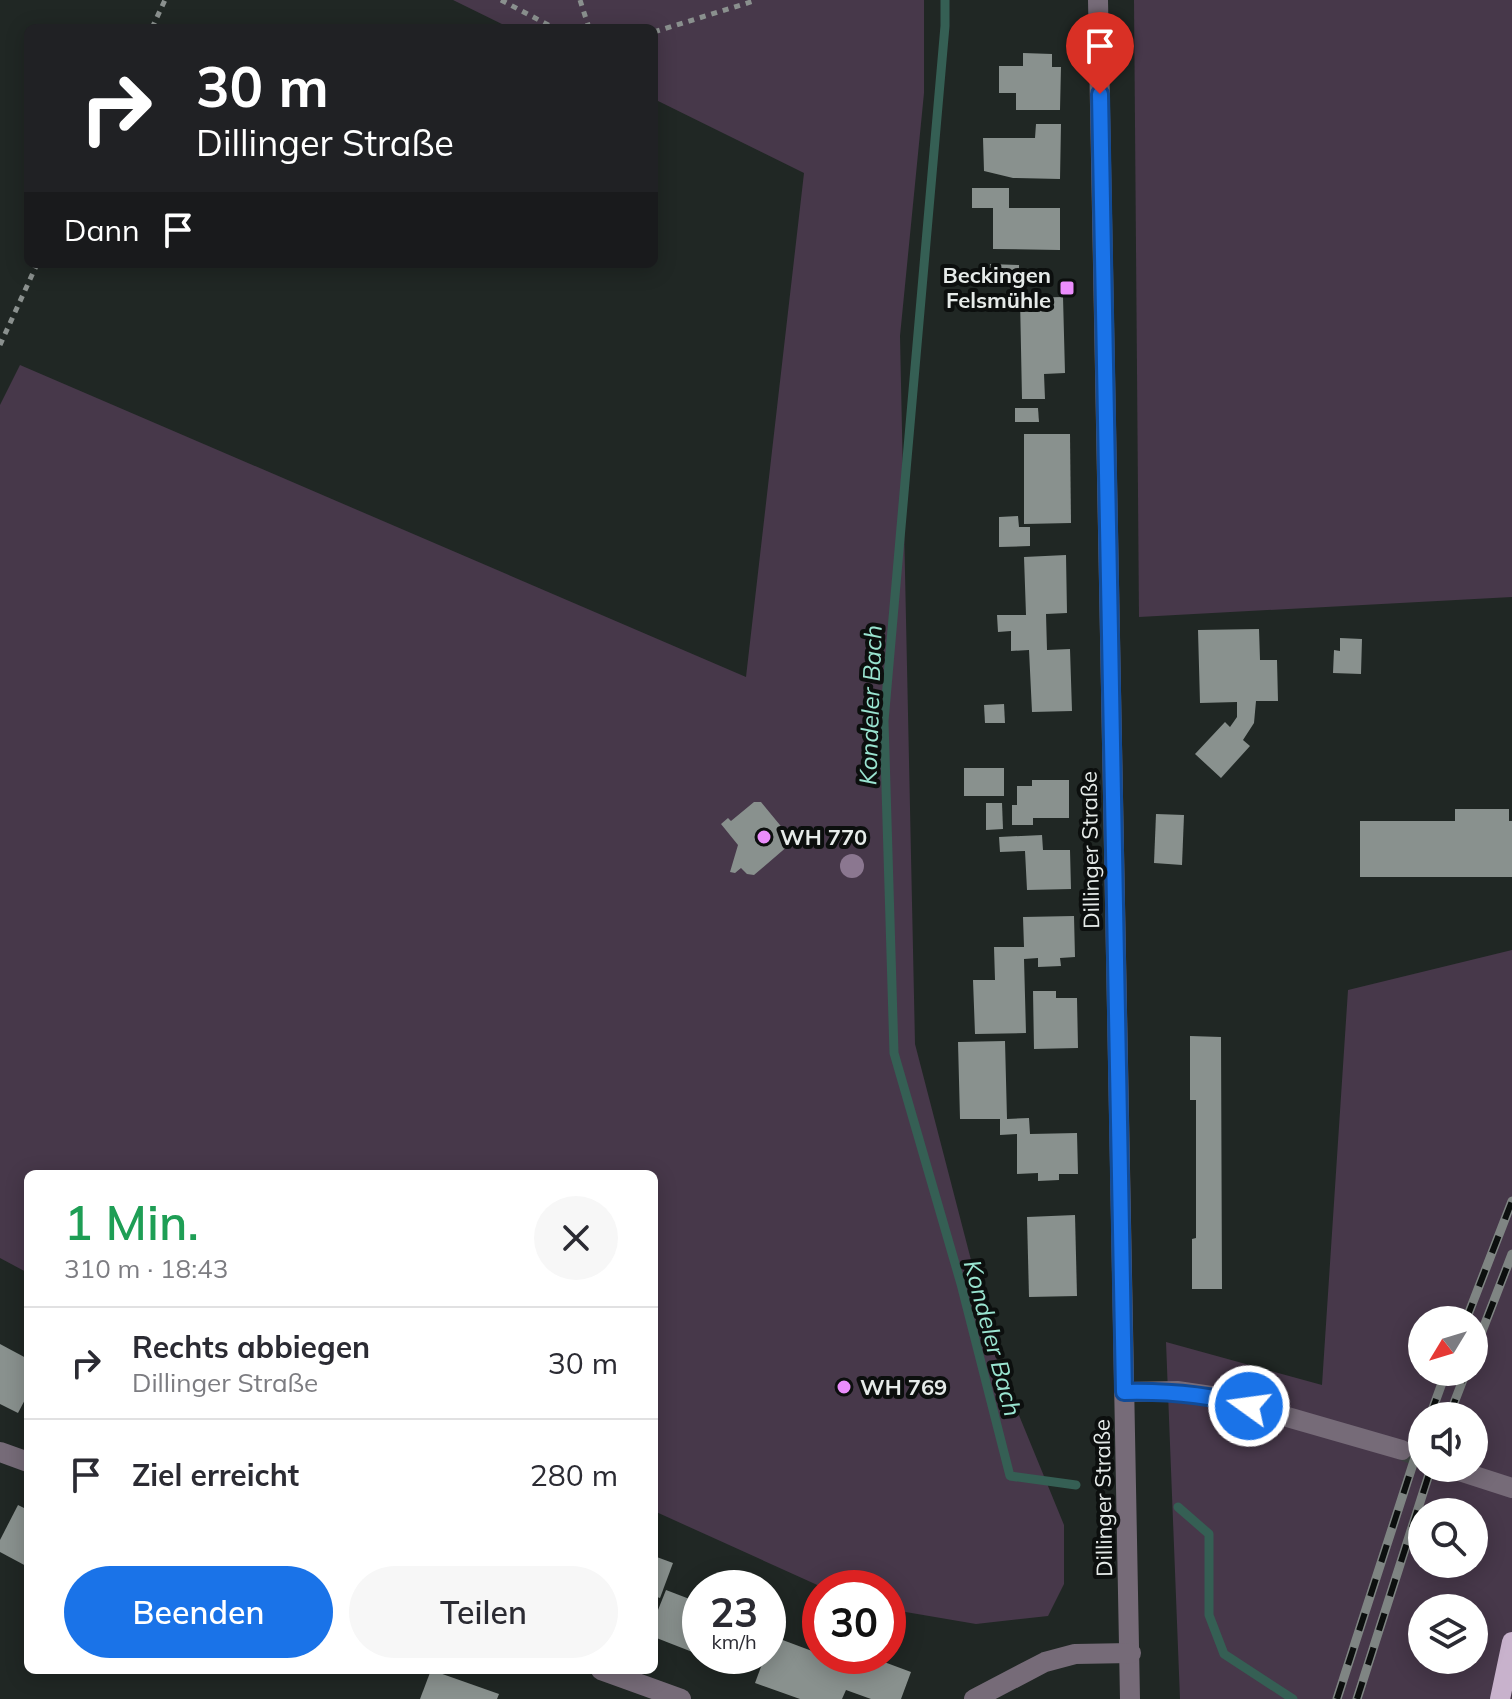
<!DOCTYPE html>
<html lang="de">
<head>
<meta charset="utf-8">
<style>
	:root { --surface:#fff; --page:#f7f7f7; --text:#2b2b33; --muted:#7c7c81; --line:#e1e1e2; --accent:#1a73e8 }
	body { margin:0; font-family:Mulish,sans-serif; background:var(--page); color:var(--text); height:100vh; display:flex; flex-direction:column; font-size:30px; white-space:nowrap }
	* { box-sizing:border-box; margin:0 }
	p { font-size:26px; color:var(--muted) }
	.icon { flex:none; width:44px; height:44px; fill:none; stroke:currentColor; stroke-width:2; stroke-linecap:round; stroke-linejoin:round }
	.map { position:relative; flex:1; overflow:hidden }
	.drawer { position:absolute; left:24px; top:1170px; width:634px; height:504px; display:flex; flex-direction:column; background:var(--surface); border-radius:12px; box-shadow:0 4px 20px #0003 }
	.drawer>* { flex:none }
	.hud { position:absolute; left:24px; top:24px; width:634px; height:244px; border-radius:12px; box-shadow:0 4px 20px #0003; background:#202124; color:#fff; overflow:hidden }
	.needle { width:52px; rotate:232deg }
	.tools { position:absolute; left:1408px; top:1306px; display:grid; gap:16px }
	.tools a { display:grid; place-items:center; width:80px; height:80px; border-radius:50%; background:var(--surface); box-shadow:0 4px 20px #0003; font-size:40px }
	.speed { position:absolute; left:682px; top:1570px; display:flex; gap:16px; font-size:40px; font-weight:700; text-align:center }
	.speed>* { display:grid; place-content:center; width:104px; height:104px; border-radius:50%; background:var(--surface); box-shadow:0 4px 20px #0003; line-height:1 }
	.speed small { font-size:20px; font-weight:400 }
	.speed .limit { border:12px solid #d22; background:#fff; color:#111 }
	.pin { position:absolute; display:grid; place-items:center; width:68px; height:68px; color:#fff; margin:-82px -34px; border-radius:50% 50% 50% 0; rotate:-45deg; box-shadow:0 0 8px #0007 }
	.pin .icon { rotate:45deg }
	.me { position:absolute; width:88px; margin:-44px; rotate:284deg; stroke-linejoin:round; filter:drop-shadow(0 0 6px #0008) }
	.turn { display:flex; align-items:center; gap:28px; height:168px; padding:0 40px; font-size:36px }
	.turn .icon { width:104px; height:104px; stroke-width:2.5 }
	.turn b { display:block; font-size:56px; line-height:68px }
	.then { display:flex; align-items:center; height:76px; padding:0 40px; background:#0003; gap:16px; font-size:30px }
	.round { display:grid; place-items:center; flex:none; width:84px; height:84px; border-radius:42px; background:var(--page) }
	.head { display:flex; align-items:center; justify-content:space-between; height:136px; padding:0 40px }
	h1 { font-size:48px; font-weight:600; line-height:60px; color:#1e9e55 }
	.button { display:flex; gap:16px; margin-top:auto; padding:16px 40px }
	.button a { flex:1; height:92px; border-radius:48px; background:var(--accent); color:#fff; font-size:32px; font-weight:600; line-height:92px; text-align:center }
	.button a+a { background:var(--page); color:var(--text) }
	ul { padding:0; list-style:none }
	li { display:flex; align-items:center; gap:24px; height:112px; padding:0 40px; border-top:2px solid var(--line) }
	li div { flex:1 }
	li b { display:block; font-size:30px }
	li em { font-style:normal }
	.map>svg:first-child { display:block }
	.green { fill:#47384a; fill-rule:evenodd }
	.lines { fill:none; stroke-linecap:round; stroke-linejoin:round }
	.stream { stroke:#355f54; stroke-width:9 }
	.building { fill:#89918e }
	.minor-tunnel { stroke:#3e4442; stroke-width:20; stroke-dasharray:20 10; stroke-linecap:butt }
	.path { stroke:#8a908e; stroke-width:5; stroke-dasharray:6 6; stroke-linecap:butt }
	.minor { stroke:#766b78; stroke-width:20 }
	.major { stroke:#c8b2cc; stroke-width:20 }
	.rail-casing { stroke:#7f8583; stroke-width:9 }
	.rail { stroke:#0c0f0e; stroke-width:6; stroke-dasharray:18; stroke-linecap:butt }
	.tree { fill:#8b7790 }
	.route-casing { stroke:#114b97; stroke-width:20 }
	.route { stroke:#1a73e8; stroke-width:14 }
	.poi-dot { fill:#eb8dfc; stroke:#0c0f0e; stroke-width:3 }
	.labels { text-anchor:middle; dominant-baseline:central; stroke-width:8; stroke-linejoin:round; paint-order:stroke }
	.poi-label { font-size:22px; font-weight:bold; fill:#e6ebe9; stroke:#0c0f0e; text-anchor:start }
	.street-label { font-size:22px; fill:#e6ebe9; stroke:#0c0f0e }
	.water-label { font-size:24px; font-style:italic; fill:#9ae5d1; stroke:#0c0f0e }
</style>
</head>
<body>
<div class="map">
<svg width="1512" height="1699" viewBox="0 0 1512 1699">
	<rect width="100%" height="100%" fill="#202724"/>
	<g class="green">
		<polygon points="453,0 924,0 924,93 900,336 915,1044 998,1364 1064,1525 1064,1584 1048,1616 976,1624 888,1609 888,1588 824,1588 654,1511 654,1174 28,1174 28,1273 0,1258 0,405 20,365 746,677 804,173 654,99 654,28 510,28"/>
		<polygon points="1134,0 1512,0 1512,597 1139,617"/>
		<path d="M1512,950V1699H1180L1166,1342L1322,1385L1348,990ZM1422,1320H1474V1372H1422ZM1422,1416H1474V1468H1422ZM1422,1512H1474V1564H1422ZM1422,1608H1474V1660H1422Z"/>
	</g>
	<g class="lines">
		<g class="stream">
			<polyline points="945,0 945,26 884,721 894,1053 961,1284 1010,1476 1076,1485"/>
			<polyline points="1178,1507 1209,1534 1209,1615 1224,1654 1293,1699"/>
		</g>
	</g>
	<g class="building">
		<polygon points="1023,53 1052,54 1052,67 1061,67 1060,110 1016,110 1016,93 999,93 999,66 1023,66"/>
		<polygon points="1036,124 1061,124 1060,179 1013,178 984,171 983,138 1035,138"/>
		<polygon points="972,188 1009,188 1009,208 1060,208 1060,250 993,249 993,208 972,208"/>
		<polygon points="990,264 1019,265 1019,283 990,282"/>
		<polygon points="1063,297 1065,373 1044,374 1045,399 1022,399 1020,298"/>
		<polygon points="1015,408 1038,408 1039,422 1015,422"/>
		<polygon points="1024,434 1070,434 1071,523 1024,524"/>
		<polygon points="1018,516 1019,527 1030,527 1030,546 999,547 999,517"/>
		<polygon points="1066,555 1067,613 1046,614 1047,650 1070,649 1072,711 1032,712 1029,650 1011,651 1011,631 998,632 997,615 1026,615 1024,557"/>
		<polygon points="1259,629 1260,660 1277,660 1278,701 1256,701 1254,723 1243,740 1250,746 1221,778 1195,754 1225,722 1230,727 1237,717 1237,702 1200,703 1198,630"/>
		<polygon points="1340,638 1362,639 1361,674 1333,673 1334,650 1340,651"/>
		<polygon points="1004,704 1005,723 985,723 984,705"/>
		<rect x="964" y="768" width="40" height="28"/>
		<polygon points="1032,780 1069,780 1069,818 1033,818 1033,825 1012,825 1012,805 1017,805 1017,786 1032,786"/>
		<polygon points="754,802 761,802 789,836 800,839 798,847 789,845 754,875 747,874 741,868 735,873 730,872 738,845 721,824 728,818 731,821"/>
		<polygon points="986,803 1002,803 1003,829 986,830"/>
		<polygon points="1455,809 1509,809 1509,821 1512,821 1512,877 1360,877 1360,821 1455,821"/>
		<polygon points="1156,814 1184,815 1182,865 1154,863"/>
		<polygon points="1042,835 1043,850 1070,850 1071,889 1027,890 1025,851 1000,852 999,837"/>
		<polygon points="1074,916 1075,957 1060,958 1061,966 1038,967 1038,958 1024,959 1026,1033 975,1034 973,980 995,980 994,947 1024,947 1023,917"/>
		<polygon points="1033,991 1056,991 1056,998 1077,998 1078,1048 1034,1049"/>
		<polygon points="1190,1036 1221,1037 1222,1289 1192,1289 1192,1239 1196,1238 1196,1100 1190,1100"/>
		<polygon points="1005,1041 1007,1119 1029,1118 1030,1134 1077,1133 1078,1174 1059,1174 1059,1180 1038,1181 1038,1173 1017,1174 1017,1134 1000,1135 1000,1119 960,1119 958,1042"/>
		<polygon points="1075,1215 1077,1296 1029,1297 1027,1217"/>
		<polygon points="0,1344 28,1359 28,1394 18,1413 0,1404"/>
		<polygon points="18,1505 28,1510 28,1567 0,1552 0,1540"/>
		<polygon points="654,1556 673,1563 660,1598 654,1596"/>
		<polygon points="666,1590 700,1603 700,1655 654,1637 654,1620"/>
		<polygon points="772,1636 820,1654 820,1656 854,1666 858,1656 868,1656 911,1672 901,1699 871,1699 846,1690 842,1699 800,1699 755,1683 765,1656 768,1656"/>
		<polygon points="431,1670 499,1694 497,1699 420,1699"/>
	</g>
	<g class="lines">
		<polyline class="minor-tunnel" points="1402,1450 1422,1458"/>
		<g class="path">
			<polyline points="501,0 554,28"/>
			<polyline points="580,0 589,28"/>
			<polyline points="152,28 165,0"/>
			<polyline points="654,32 757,0"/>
			<polyline points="0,345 37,264"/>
		</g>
		<g class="minor">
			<polyline points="1098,0 1130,1699"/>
			<polyline points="1124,1392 1177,1391 1218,1397 1402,1450"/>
			<polyline points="0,1452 28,1462"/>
			<polyline points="1450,1468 1512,1488"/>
			<polyline points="601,1670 681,1699"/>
			<polyline points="974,1699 1045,1662 1075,1654 1131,1653"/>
		</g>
		<polyline class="major" points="1500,1699 1512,1642"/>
		<defs>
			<g id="rail">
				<polyline points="1466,1320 1512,1201"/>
				<polyline points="1474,1352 1512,1254"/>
				<polyline points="1430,1416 1446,1372"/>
				<polyline points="1449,1416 1466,1372"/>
				<polyline points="1337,1699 1422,1436"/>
				<polyline points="1357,1699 1431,1468"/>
			</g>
		</defs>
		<use href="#rail" class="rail-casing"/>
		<use href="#rail" class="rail"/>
	</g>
	<circle class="tree" cx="852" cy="866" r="12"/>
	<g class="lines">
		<defs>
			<path id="route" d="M1100,94L1124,1392C1168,1391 1207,1394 1249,1406"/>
		</defs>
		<use href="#route" class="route-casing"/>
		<use href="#route" class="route"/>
	</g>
	<g class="poi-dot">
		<rect x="1059" y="280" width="16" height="16" rx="4"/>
		<circle cx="764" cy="837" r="8"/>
		<circle cx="844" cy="1387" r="8"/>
	</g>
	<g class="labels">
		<g class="poi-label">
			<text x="1051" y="275" text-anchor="end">Beckingen<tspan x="1051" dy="25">Felsmühle</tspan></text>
			<text x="780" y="837">WH 770</text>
			<text x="860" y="1387">WH 769</text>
		</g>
		<g class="street-label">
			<text transform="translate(1090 850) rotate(-91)">Dillinger Straße</text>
			<text transform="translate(1103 1498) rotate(-91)">Dillinger Straße</text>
		</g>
		<g class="water-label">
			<text transform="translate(870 705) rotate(-88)">Kondeler Bach</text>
			<text transform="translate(993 1338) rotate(75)">Kondeler Bach</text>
		</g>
	</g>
</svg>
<div class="tools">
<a><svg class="needle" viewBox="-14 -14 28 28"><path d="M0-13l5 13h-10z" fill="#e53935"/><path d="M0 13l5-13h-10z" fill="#7c7c81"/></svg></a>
<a><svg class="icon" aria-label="sound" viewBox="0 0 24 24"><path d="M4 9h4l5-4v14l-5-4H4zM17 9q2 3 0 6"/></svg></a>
<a><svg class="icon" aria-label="search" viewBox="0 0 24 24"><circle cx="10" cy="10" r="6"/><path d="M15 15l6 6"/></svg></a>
<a><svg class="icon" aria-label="layers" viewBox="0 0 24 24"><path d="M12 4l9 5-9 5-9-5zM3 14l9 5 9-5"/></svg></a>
</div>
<div class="speed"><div>23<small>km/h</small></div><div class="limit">30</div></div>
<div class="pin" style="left:1100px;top:94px;background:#d93025"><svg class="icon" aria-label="arrive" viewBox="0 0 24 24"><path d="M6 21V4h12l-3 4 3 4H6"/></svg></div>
<svg class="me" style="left:1249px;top:1406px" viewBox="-20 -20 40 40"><circle r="17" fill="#1a73e8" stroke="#fff" stroke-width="3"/><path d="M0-11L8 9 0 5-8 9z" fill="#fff"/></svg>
<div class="hud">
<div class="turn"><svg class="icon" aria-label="right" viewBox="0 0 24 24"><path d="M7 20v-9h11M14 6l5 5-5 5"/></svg><div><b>30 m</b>Dillinger Straße</div></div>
<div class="then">Dann<svg class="icon" aria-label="arrive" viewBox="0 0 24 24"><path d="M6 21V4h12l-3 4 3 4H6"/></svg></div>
</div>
<section class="drawer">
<div class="head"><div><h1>1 Min.</h1><p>310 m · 18:43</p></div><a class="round"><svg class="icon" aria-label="close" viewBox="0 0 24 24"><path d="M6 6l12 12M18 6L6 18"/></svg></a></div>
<ul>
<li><svg class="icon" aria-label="right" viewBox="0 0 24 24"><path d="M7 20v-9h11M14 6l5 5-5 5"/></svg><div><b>Rechts abbiegen</b><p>Dillinger Straße</p></div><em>30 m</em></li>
<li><svg class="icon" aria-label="arrive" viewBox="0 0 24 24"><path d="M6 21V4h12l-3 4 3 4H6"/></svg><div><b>Ziel erreicht</b></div><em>280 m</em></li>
</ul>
<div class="button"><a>Beenden</a><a>Teilen</a></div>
</section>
</div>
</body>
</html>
